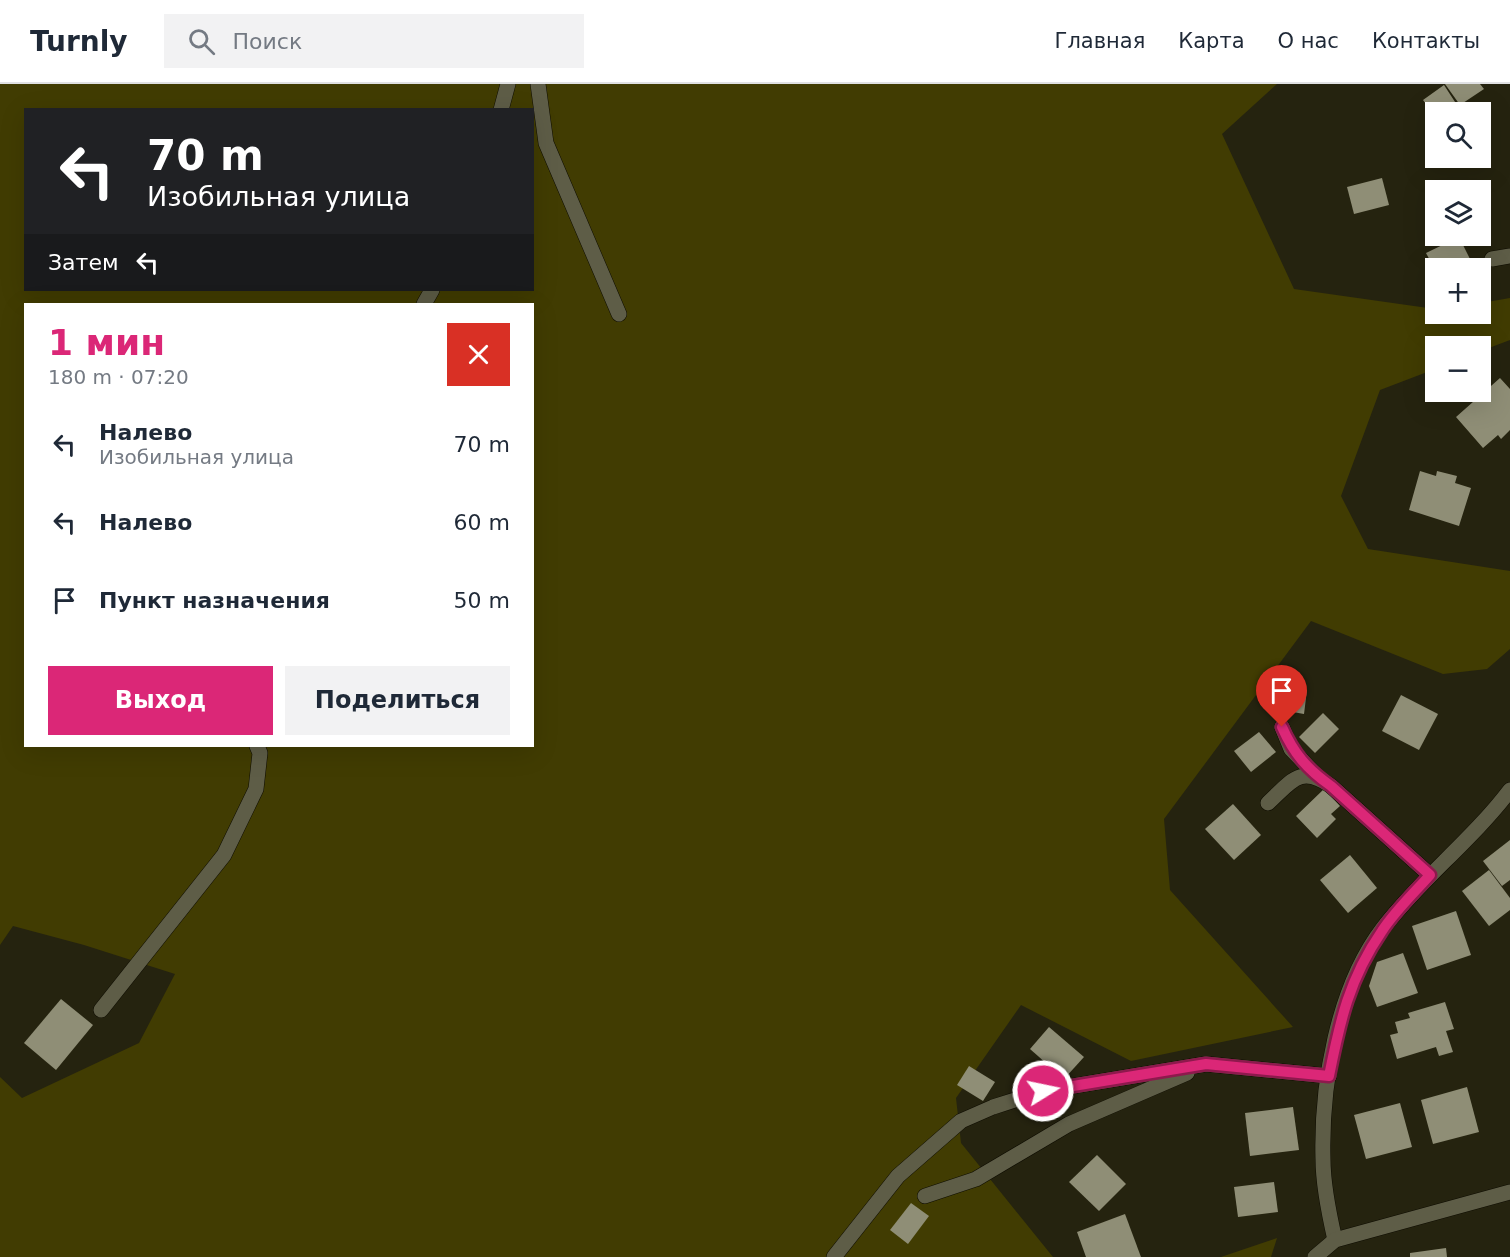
<!DOCTYPE html>
<html lang="ru">
<head>
<meta charset="utf-8">
<style>
	:root { --surface:#fff; --page:#f2f2f3; --text:#1f2937; --muted:#747a83; --line:#e0e1e3; --accent:#db2777 }
	body { margin:0; font-family:"DejaVu Sans",sans-serif; background:var(--page); color:var(--text); height:100vh; display:flex; flex-direction:column; font-size:22px; white-space:nowrap }
	* { box-sizing:border-box; margin:0 }
	p { font-size:20px; color:var(--muted) }
	.icon { flex:none; width:33px; height:33px; fill:none; stroke:currentColor; stroke-width:2; stroke-linecap:round; stroke-linejoin:round }
	.map { position:relative; flex:1; overflow:hidden }
	.panel { position:absolute; left:24px; top:219px; width:510px; height:444px; display:flex; flex-direction:column; background:var(--surface); border-radius:0px; box-shadow:0 6px 24px #0002 }
	.panel>* { flex:none }
	.top-card { position:absolute; left:24px; top:24px; width:510px; height:183px; border-radius:0px; box-shadow:0 6px 24px #0002; background:#202124; color:#fff; overflow:hidden }
	.controls { position:absolute; left:1425px; top:18px; display:grid; gap:12px }
	.controls a { display:grid; place-items:center; width:66px; height:66px; border-radius:0px; background:var(--surface); box-shadow:0 6px 24px #0002; font-size:30px }
	.pin { position:absolute; display:grid; place-items:center; width:51px; height:51px; color:#fff; margin:-62px -26px; border-radius:50% 50% 50% 0; rotate:-45deg; box-shadow:0 0 6px #0007 }
	.pin .icon { rotate:45deg }
	.me { position:absolute; width:66px; margin:-33px; rotate:80deg; stroke-linejoin:round; filter:drop-shadow(0 0 4px #0008) }
	.turn { display:flex; align-items:center; gap:21px; height:126px; padding:0 24px; font-size:27px }
	.turn .icon { width:78px; height:78px; stroke-width:2.5 }
	.turn b { display:block; font-size:42px; line-height:51px }
	.then { display:flex; align-items:center; height:57px; padding:0 24px; background:#0003; gap:12px; font-size:22px }
	.round { display:grid; place-items:center; flex:none; width:63px; height:63px; border-radius:0px; background:var(--page) }
	.overview { display:flex; align-items:center; justify-content:space-between; height:102px; padding:0 24px }
	h1 { font-size:36px; font-weight:800; line-height:45px; color:var(--accent) }
	.button { display:flex; gap:12px; margin-top:auto; padding:12px 24px }
	.button a { flex:1; height:69px; border-radius:0px; background:var(--accent); color:#fff; font-size:24px; font-weight:800; line-height:69px; text-align:center }
	.button a+a { background:var(--page); color:var(--text) }
	ul { padding:0; list-style:none }
	li { display:flex; align-items:center; gap:18px; height:78px; padding:0 24px }
	li div { flex:1 }
	li b { display:block; font-size:22px }
	li em { font-style:normal }
	header { display:flex; align-items:center; gap:36px; box-sizing:border-box; height:84px; padding:0 30px; background:var(--surface); border-bottom:2px solid var(--line) }
	header strong { font-size:28px }
	nav { display:flex; gap:33px; margin-inline-start:auto; font-size:21px }
	.search { width:420px; height:54px; background:var(--page); display:flex; align-items:center; gap:15px; box-sizing:border-box; padding:0 21px; border-radius:0px; color:var(--muted); font-size:22px }
	.map>svg:first-child { display:block }
	.green { fill:#413c02; fill-rule:evenodd }
	.building { fill:#8f8e76 }
	.lines { fill:none; stroke-linecap:round; stroke-linejoin:round }
	.minor-casing { stroke:#0e0c00; stroke-width:16 }
	.minor { stroke:#5e5d47; stroke-width:15 }
	.route-casing { stroke:#8e194d; stroke-width:15 }
	.route { stroke:#db2777; stroke-width:10 }
</style>
</head>
<body>
<header>
<strong>Turnly</strong>
<div class="search"><svg class="icon" aria-label="search" viewBox="0 0 24 24"><circle cx="10" cy="10" r="6"/><path d="M15 15l6 6"/></svg>Поиск</div>
<nav><a>Главная</a><a>Карта</a><a>О нас</a><a>Контакты</a></nav>
</header>
<div class="map">
<svg width="1510" height="1173" viewBox="0 0 1510 1173">
	<rect width="100%" height="100%" fill="#25230f"/>
	<g class="green">
		<path d="M0,0H1277L1222,50L1294,205L1435,225L1436,230H1480L1481,219L1510,214V256L1481,267L1480,262H1436L1435,285L1380,306L1341,412L1368,465L1510,487V565L1487,585L1443,590L1311,537L1164,735L1170,806L1293,943L1131,977L1021,921L956,1014L961,1059L1053,1173H0V993L22,1014L139,959L175,890L84,861L13,842L0,861ZM26,26H532V206H26ZM26,220H532V662H26Z"/>
		<polygon points="1277,1154 1271,1173 1221,1173"/>
	</g>
	<g class="building">
		<polygon points="1445,0 1480,0 1484,5 1460,21"/>
		<polygon points="1444,1 1457,21 1446,28 1436,28 1436,33 1423,16"/>
		<polygon points="1382,94 1389,121 1354,130 1347,103"/>
		<polygon points="1459,153 1471,177 1455,184 1434,184 1426,169"/>
		<polygon points="1500,294 1510,305 1510,346 1501,355 1498,351 1483,364 1456,333"/>
		<polygon points="1420,387 1436,392 1437,387 1457,392 1455,399 1471,404 1459,442 1409,426"/>
		<polygon points="1280,602 1307,606 1304,630 1276,625"/>
		<polygon points="1401,611 1438,630 1419,666 1382,647"/>
		<polygon points="1323,629 1339,645 1315,669 1299,653"/>
		<polygon points="1259,648 1276,668 1251,688 1234,667"/>
		<polygon points="1324,705 1340,722 1331,730 1336,735 1317,754 1296,732"/>
		<polygon points="1233,720 1261,751 1234,776 1205,745"/>
		<polygon points="1510,756 1510,796 1502,802 1483,777"/>
		<polygon points="1350,771 1377,804 1348,829 1320,796"/>
		<polygon points="1489,786 1510,814 1510,826 1489,842 1462,807"/>
		<polygon points="1456,827 1471,871 1427,886 1412,842"/>
		<polygon points="1403,869 1418,909 1377,923 1369,902 1377,878"/>
		<polygon points="61,915 93,941 56,986 24,959"/>
		<polygon points="1445,918 1454,945 1446,947 1453,968 1439,972 1436,963 1397,975 1390,951 1398,949 1395,938 1410,934 1408,929"/>
		<polygon points="1049,943 1084,973 1064,995 1030,965"/>
		<polygon points="969,982 995,998 983,1017 957,1001"/>
		<polygon points="1467,1003 1479,1048 1433,1060 1421,1016"/>
		<polygon points="1400,1019 1412,1063 1366,1075 1354,1031"/>
		<polygon points="1293,1023 1299,1066 1250,1072 1245,1029"/>
		<polygon points="1097,1071 1126,1100 1099,1127 1069,1098"/>
		<polygon points="1274,1098 1278,1128 1238,1133 1234,1103"/>
		<polygon points="911,1119 929,1132 908,1160 890,1146"/>
		<polygon points="1125,1130 1141,1173 1086,1173 1077,1148"/>
		<polygon points="1446,1164 1447,1173 1410,1173 1410,1169"/>
	</g>
	<g class="lines">
		<defs>
			<g id="minor">
				<polyline points="538,0 546,59 619,230"/>
				<polyline points="501,26 508,0"/>
				<polyline points="1492,175 1510,172"/>
				<polyline points="424,220 432,206"/>
				<polyline points="1282,643 1291,665 1318,693"/>
				<path d="M1268,719C1291,698 1300,680 1331,702L1430,791"/>
				<polyline points="101,926 224,771 256,705 260,669 257,662"/>
				<polyline points="925,1112 976,1095 1069,1040 1187,989"/>
				<path d="M1335,1156C1329,1130 1323,1102 1323,1075C1321,1001 1337,904 1383,844C1421,795 1472,756 1510,706"/>
				<polyline points="834,1173 898,1092 961,1037 993,1023 1043,1007 1206,980 1329,992"/>
				<polyline points="1315,1173 1335,1156 1510,1108"/>
			</g>
		</defs>
		<use href="#minor" class="minor-casing"/>
		<use href="#minor" class="minor"/>
	</g>
	<g class="lines">
		<defs>
			<path id="route" d="M1043,1007L1206,980L1329,992C1340,937 1349,895 1382,847C1395,827 1414,809 1430,791L1331,702C1307,685 1294,670 1282,643"/>
		</defs>
		<use href="#route" class="route-casing"/>
		<use href="#route" class="route"/>
	</g>
</svg>
<div class="controls">
<a><svg class="icon" aria-label="search" viewBox="0 0 24 24"><circle cx="10" cy="10" r="6"/><path d="M15 15l6 6"/></svg></a>
<a><svg class="icon" aria-label="layers" viewBox="0 0 24 24"><path d="M12 4l9 5-9 5-9-5zM3 14l9 5 9-5"/></svg></a>
<a>+</a>
<a>−</a>
</div>
<div class="pin" style="left:1282px;top:643px;background:#d93025"><svg class="icon" aria-label="arrive" viewBox="0 0 24 24"><path d="M6 21V4h12l-3 4 3 4H6"/></svg></div>
<svg class="me" style="left:1043px;top:1007px" viewBox="-20 -20 40 40"><circle r="17" fill="#db2777" stroke="#fff" stroke-width="3"/><path d="M0-11L8 9 0 5-8 9z" fill="#fff"/></svg>
<div class="top-card">
<div class="turn"><svg class="icon" aria-label="left" viewBox="0 0 24 24"><path d="M17 20v-9H6M10 6l-5 5 5 5"/></svg><div><b>70 m</b>Изобильная улица</div></div>
<div class="then">Затем<svg class="icon" aria-label="left" viewBox="0 0 24 24"><path d="M17 20v-9H6M10 6l-5 5 5 5"/></svg></div>
</div>
<section class="panel">
<div class="overview"><div><h1>1 мин</h1><p>180 m · 07:20</p></div><a class="round" style="background:#d93025;color:#fff"><svg class="icon" aria-label="close" viewBox="0 0 24 24"><path d="M6 6l12 12M18 6L6 18"/></svg></a></div>
<ul>
<li><svg class="icon" aria-label="left" viewBox="0 0 24 24"><path d="M17 20v-9H6M10 6l-5 5 5 5"/></svg><div><b>Налево</b><p>Изобильная улица</p></div><em>70 m</em></li>
<li><svg class="icon" aria-label="left" viewBox="0 0 24 24"><path d="M17 20v-9H6M10 6l-5 5 5 5"/></svg><div><b>Налево</b></div><em>60 m</em></li>
<li><svg class="icon" aria-label="arrive" viewBox="0 0 24 24"><path d="M6 21V4h12l-3 4 3 4H6"/></svg><div><b>Пункт назначения</b></div><em>50 m</em></li>
</ul>
<div class="button"><a>Выход</a><a>Поделиться</a></div>
</section>
</div>
</body>
</html>
